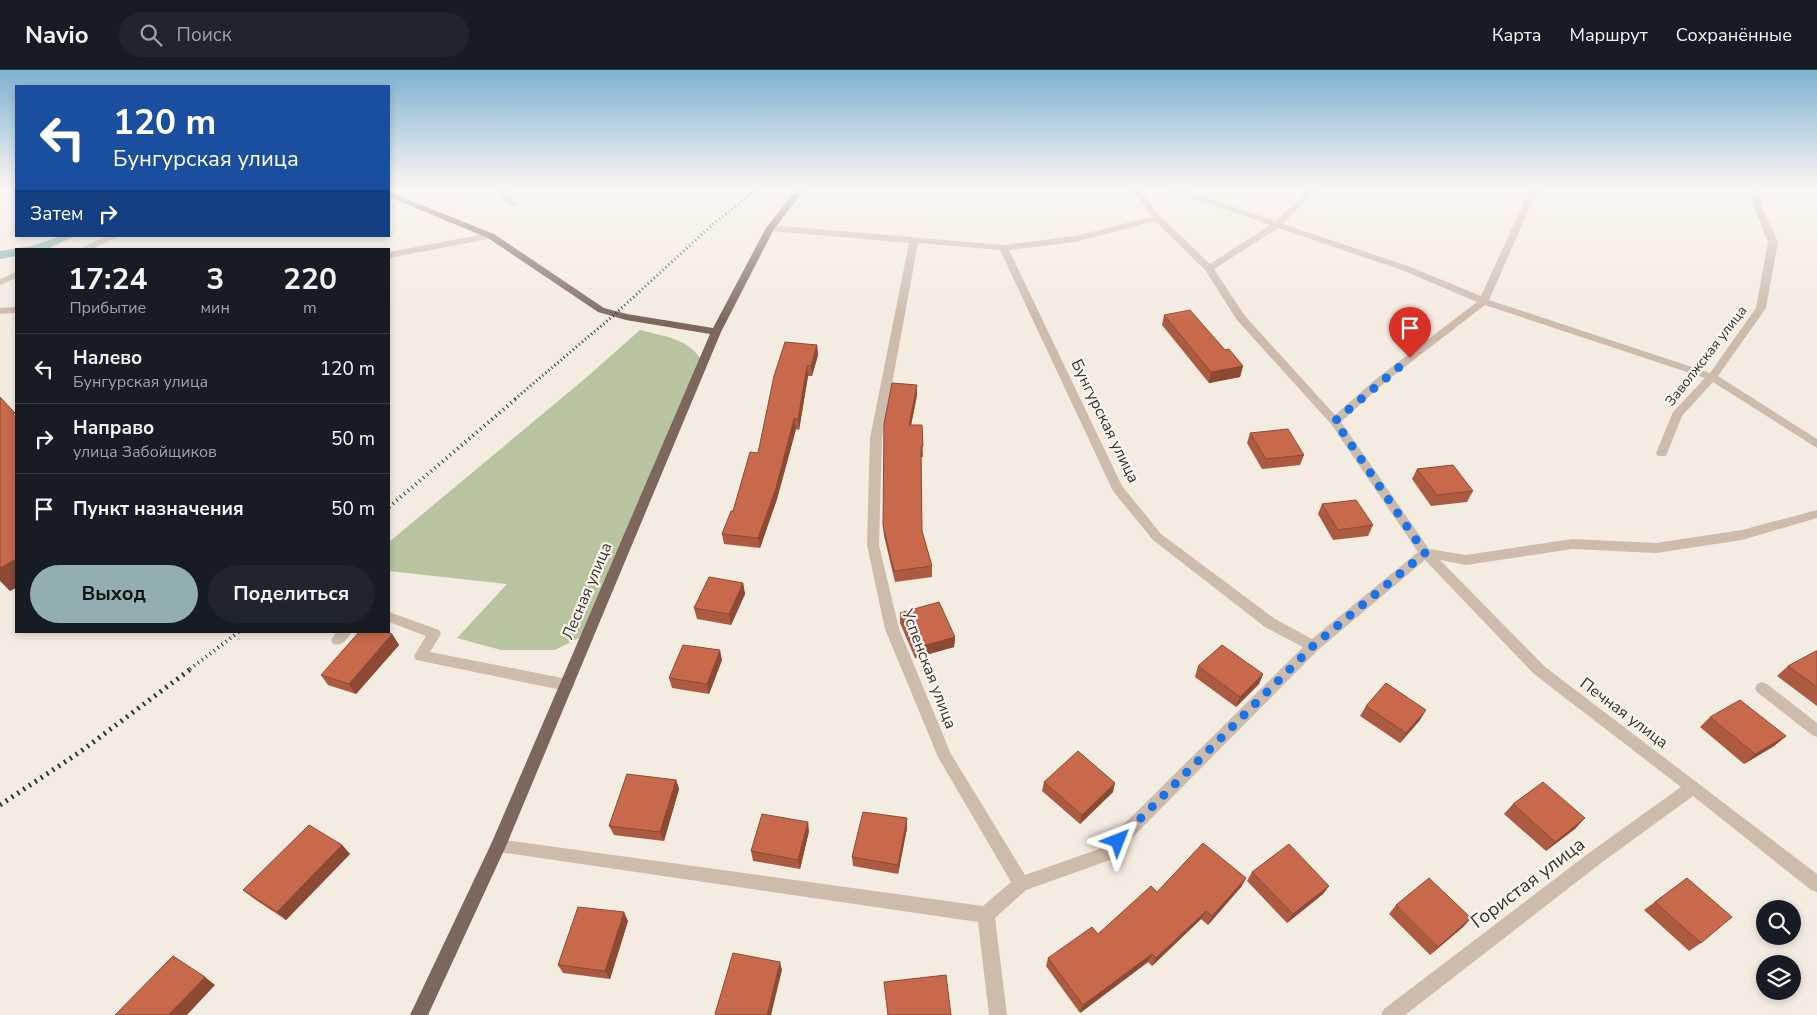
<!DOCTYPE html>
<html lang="ru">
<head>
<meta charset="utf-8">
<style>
	:root { --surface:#171b24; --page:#20242c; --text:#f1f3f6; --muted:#9ea1a6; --line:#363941; --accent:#92aeb2 }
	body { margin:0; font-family:"Nunito Sans",sans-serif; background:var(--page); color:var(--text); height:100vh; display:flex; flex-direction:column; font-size:19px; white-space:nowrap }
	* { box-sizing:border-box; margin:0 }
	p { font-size:16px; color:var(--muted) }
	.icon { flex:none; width:28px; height:28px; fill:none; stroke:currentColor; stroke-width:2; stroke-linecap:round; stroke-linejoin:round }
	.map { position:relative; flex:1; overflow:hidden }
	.details { position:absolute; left:15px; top:178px; width:375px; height:385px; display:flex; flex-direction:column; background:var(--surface); border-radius:0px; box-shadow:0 2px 8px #0003 }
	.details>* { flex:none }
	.top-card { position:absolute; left:15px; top:15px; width:375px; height:152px; border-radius:0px; box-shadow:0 2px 8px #0003; background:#1a4fa0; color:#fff; overflow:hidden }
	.tools { position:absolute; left:1756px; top:830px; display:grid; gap:10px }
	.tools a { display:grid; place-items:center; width:45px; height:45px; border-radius:50%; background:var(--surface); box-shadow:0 2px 8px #0003; font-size:25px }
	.pin { position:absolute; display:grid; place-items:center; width:42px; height:42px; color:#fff; margin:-51px -21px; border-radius:50% 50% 50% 0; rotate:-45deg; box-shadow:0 0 5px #0007 }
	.pin .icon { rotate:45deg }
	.me { position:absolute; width:55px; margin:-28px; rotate:45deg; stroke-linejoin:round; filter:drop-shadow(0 0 4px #0008) }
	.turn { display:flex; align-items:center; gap:18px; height:105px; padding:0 15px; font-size:22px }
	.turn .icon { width:65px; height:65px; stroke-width:2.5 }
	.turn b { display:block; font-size:35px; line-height:42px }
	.then { display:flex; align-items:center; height:48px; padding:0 15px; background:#0003; gap:10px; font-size:19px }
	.eta { display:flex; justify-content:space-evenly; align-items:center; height:85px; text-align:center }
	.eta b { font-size:30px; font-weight:700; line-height:35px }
	.button { display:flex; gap:10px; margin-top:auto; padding:10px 15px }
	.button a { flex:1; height:58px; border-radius:30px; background:var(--accent); color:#111; font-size:20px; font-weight:700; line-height:58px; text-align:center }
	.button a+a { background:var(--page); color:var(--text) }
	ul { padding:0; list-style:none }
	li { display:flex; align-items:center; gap:15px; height:70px; padding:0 15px; border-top:1px solid var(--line) }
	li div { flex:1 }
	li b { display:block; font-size:19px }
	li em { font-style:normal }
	header { display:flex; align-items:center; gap:30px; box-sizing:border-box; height:70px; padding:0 25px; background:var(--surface); border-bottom:1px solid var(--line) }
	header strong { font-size:24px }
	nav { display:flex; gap:28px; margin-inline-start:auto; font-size:18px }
	.search { width:350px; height:45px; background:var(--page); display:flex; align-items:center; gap:12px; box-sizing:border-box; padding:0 18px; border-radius:28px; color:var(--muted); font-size:19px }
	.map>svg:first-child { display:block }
	.green { fill:#b8c4a0 }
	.water { fill:#7fb0b2 }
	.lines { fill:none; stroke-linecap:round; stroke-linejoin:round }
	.minor { fill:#cdbbac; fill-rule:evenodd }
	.major { fill:#7d675c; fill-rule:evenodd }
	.rail-far2 { stroke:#3b302b; stroke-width:3; stroke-dasharray:1 3; stroke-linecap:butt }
	.rail-far1 { stroke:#3b302b; stroke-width:4; stroke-dasharray:1 4; stroke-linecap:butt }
	.rail { stroke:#3b302b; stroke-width:5; stroke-dasharray:2 5; stroke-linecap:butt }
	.wall { fill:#ac5a40 }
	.shaded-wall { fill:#8c4a34 }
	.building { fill:#c8694b; stroke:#8c4a34 }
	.route { stroke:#1a73e8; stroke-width:9; stroke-dasharray:0 16.2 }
	.labels { text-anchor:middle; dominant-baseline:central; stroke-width:4.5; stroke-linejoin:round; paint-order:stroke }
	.far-street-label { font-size:14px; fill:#3b302b; stroke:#fbf5ee }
	.street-label { font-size:16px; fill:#3b302b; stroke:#fbf5ee }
	.near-street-label { font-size:19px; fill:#3b302b; stroke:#fbf5ee }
</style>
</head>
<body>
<header>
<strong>Navio</strong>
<div class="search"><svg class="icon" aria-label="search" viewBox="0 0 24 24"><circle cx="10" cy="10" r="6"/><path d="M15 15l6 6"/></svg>Поиск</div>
<nav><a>Карта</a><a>Маршрут</a><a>Сохранённые</a></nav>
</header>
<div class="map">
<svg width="1817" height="945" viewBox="0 0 1817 945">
	<rect width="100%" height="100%" fill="#f4ebe1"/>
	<path class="green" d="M640,260C670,268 690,268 706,297L585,565L555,580H501L457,568L507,514L389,501V472L587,307Z"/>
	<polygon class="water" points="61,166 75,166 47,179 16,179 16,186 0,189 0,181 32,176"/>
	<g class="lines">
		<g class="minor">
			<polygon points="496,119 504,119 516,134 515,136 509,136"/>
			<path d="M1132,119H1140L1160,146L1210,194L1270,155L1168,119H1180L1276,151L1308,119H1317L1283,154L1408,196L1481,226L1530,119H1538L1489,230L1710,303L1756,238L1768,172L1753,135L1752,119H1760L1761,135L1778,172L1766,238L1718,306L1817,369V378L1713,312L1682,346L1666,386H1658L1656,383L1673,342L1705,308L1485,235L1384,313L1341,352L1429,479L1466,485L1572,469L1656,473L1742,460L1817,440V448L1742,470L1656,483L1572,479L1466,495L1440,490L1544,596L1817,804V822L1811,820L1693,726L1601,793L1405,945H1381L1384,939L1589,783L1681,717L1534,604L1425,490L1318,580L1110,790L1026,820L995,848L1007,945H989L978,852L492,781L490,776L492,771L498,769L983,836L1011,812L938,687L885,559L867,475L870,368L909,173L770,161L766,158L770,155L1003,175L1075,166L1152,147ZM1155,151L1205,200L1237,250L1331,354L1418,482L1312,569L1275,549L1161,464L1122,416L1009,180L1075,172ZM1278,158L1402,200L1477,232L1376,309L1335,345L1245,246L1214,199ZM918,173L1000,180L1113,421L1153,470L1265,557L1303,577L1099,779L1025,805L951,684L899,559L879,475L882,368Z"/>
			<polygon points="491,163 494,164 494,168 389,188 389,182"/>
			<polygon points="107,166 119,166 92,179 79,179"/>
			<polygon points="16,202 16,208 0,215 0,209"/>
			<polygon points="16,237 16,243 0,244 0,238"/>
			<polygon points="389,542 439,560 441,564 430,582 567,609 572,611 574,615 572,619 567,621 416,590 414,586 426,566 389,552"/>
			<path d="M337,561H352C347,569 343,577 333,574L331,570Z"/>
			<polygon points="1762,612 1767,614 1817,653 1817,667 1812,665 1757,622 1755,618 1757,614"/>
		</g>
		<polygon class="major" points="797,119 805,119 774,159 721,262 506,776 428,945 410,945 492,772 710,264 626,250 598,242 488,168 389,127 389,122 494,164 604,238 627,244 713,258 766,158"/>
		<polyline class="rail-far2" points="515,329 614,245 711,156 757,119"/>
		<g class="rail-far1">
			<polyline points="389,437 517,328"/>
			<polyline points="190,599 240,561"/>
		</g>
		<polyline class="rail" points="0,735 80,682 192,598"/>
	</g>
	<g class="wall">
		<polygon points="1164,245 1225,280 1243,296 1240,307 1209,313 1162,255"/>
		<polygon points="817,275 818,285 812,306 808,306 799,360 796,359 777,429 760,478 724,474 722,464 733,441 758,383"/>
		<polygon points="917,325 911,355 922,355 923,387 921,387 922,461 932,496 932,507 895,512 884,466 883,455"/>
		<polygon points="1250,363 1304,385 1300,395 1262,399 1247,373"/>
		<polygon points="1417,399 1473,421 1467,432 1431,436 1412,409"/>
		<polygon points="1322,434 1373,455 1368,466 1333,470 1318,444"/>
		<polygon points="743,513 745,524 731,555 697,549 694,538"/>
		<polygon points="900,543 955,567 954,577 915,588 900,553"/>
		<polygon points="392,564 399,575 356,624 328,615 321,605"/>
		<polygon points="1817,581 1817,636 1777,606 1788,596"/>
		<polygon points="722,590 709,624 672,618 669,608"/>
		<polygon points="1198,596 1263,604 1259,614 1236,637 1195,607"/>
		<polygon points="1366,636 1420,650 1400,673 1360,646"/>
		<polygon points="1710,647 1786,666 1774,676 1744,694 1700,657"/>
		<polygon points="676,710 679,719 664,771 614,765 609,756"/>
		<polygon points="1044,712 1113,722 1080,754 1042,721"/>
		<polygon points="1513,734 1576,758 1546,781 1504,744"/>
		<polygon points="907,758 898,804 853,796 852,787"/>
		<polygon points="809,761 800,799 753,791 751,781"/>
		<polygon points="342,775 350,784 286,850 253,828 243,820"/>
		<polygon points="1252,802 1329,816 1323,824 1287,853 1247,811"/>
		<polygon points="1246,808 1241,817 1208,855 1201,849 1152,896 1148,892 1080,943 1046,896 1048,888 1098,864 1157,822"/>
		<polygon points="1687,808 1701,873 1689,881 1644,840"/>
		<polygon points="1396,835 1471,848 1463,857 1430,885 1389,844"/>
		<polygon points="628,851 610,909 563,903 558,895"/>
	</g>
	<g class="shaded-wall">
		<polygon points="817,275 818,285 812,306 811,296"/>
		<polygon points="807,296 808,306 799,360 798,349"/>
		<polygon points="1243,296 1240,307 1209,313 1211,302"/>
		<polygon points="917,315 917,325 909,366 909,355"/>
		<polygon points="794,349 796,359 777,429 760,478 758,468"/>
		<polygon points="16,489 16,518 10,521 0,511 0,498"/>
		<polygon points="743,513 745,524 731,555 729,544"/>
		<polygon points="392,564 399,575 356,624 349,614"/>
		<polygon points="955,567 954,577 915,588 915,578"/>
		<polygon points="720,580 722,590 709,624 707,614"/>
		<polygon points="1263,604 1259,614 1236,637 1240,627"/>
		<polygon points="1426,640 1420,650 1400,673 1406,663"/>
		<polygon points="1786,666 1774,676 1744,694 1755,684"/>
		<polygon points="676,710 679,719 664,771 660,762"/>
		<polygon points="1115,713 1113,722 1080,754 1082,745"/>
		<polygon points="907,748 907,758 898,804 898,795"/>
		<polygon points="1585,748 1576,758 1546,781 1555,772"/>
		<polygon points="808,752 809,761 800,799 798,790"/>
		<polygon points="342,775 350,784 286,850 277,842"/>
		<polygon points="1246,808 1241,817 1208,855 1212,846"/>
		<polygon points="1329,816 1323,824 1287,853 1293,844"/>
		<polygon points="1206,841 1201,849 1152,896 1156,888"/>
		<polygon points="624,842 628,851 610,909 605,901"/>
		<polygon points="1471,848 1463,857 1430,885 1438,877"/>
		<polygon points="1152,884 1148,892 1080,943 1083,935"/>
		<polygon points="780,892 782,900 771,945 767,945"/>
		<polygon points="205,907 215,915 187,945 168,945"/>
	</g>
	<g class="building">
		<polygon points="1190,240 1225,280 1229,279 1243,296 1211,302 1164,245"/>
		<polygon points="785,272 817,275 811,296 807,296 798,349 794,349 776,418 758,468 722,464 731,441 733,441 750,382 758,383 774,306"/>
		<polygon points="892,313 917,315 909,355 922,355 923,376 921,376 922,461 932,496 894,501 883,455 884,354"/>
		<polygon points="0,327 15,343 13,344 16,348 16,489 0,498"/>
		<polygon points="1288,359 1304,385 1266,389 1250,363"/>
		<polygon points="1453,395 1473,421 1437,425 1417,399"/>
		<polygon points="1356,430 1373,455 1338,460 1322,434"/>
		<polygon points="709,507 743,513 729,544 694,538"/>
		<polygon points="939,532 955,567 915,578 900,543"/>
		<polygon points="360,561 383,561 392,564 349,614 321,605"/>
		<polygon points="683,575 720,580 707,614 669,608"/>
		<polygon points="1222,575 1263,604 1240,627 1198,596"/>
		<polygon points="1816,581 1817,581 1817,617 1788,596"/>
		<polygon points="1386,613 1426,640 1406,663 1366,636"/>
		<polygon points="1740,630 1786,666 1755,684 1710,647"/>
		<polygon points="1078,681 1115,713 1082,745 1044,712"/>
		<polygon points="627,704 676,710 660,762 609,756"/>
		<polygon points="1543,712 1585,748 1555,772 1513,734"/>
		<polygon points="863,742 907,748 898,795 852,787"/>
		<polygon points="762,744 808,752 798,790 751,781"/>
		<polygon points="309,755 342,775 277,842 243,820"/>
		<polygon points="1203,773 1246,808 1212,846 1206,841 1156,888 1152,884 1083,935 1048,888 1092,857 1098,864 1151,816 1157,822"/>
		<polygon points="1289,774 1329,816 1293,844 1252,802"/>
		<polygon points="1429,808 1471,848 1438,877 1396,835"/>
		<polygon points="1687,808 1732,847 1701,873 1655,832"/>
		<polygon points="578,837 624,842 605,901 558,895"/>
		<polygon points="733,883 780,892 767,945 720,945 715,944"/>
		<polygon points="173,886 205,907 168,945 115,945"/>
		<polygon points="946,905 951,945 888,945 884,912"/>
	</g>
	<linearGradient id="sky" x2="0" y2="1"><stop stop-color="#7eb2d2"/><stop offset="0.47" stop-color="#faf6f2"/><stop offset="1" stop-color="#faf6f2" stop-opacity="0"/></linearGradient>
	<rect width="1817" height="251" fill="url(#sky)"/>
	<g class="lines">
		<polyline class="route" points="1118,771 1313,576 1425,483 1335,351 1410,288"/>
	</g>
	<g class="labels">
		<g class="far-street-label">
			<text transform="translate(1706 286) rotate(-52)">Заволжская улица</text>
		</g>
		<g class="street-label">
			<text transform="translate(1105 351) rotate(64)">Бунгурская улица</text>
			<text transform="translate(587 521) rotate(-67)">Лесная улица</text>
			<text transform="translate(929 599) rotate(69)">Успенская улица</text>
			<text transform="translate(1624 643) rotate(37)">Печная улица</text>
		</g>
		<g class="near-street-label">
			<text transform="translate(1528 813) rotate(-37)">Гористая улица</text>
		</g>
	</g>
</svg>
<div class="tools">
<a><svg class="icon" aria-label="search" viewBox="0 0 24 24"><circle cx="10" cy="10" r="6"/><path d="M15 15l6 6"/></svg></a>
<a><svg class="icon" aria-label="layers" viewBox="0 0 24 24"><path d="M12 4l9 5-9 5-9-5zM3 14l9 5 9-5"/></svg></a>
</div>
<div class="pin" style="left:1410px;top:288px;background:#d93025"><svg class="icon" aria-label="arrive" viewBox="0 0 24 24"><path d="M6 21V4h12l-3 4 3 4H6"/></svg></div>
<svg class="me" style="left:1118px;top:771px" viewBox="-20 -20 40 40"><path d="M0-17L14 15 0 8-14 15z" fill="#1a73e8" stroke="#fff" stroke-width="4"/></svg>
<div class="top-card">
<div class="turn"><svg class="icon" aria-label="left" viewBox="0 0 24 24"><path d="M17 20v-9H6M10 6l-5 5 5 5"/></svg><div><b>120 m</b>Бунгурская улица</div></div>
<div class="then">Затем<svg class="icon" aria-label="right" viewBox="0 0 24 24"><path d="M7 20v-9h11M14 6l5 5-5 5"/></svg></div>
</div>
<section class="details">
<div class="eta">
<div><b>17:24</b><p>Прибытие</p></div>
<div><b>3</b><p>мин</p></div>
<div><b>220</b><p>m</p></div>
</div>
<ul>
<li><svg class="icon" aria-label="left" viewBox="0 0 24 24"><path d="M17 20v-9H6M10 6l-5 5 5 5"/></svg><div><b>Налево</b><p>Бунгурская улица</p></div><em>120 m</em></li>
<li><svg class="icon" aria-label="right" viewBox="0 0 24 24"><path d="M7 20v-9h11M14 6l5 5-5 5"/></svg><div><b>Направо</b><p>улица Забойщиков</p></div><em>50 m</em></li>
<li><svg class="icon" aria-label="arrive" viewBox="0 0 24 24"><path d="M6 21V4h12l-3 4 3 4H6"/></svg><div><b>Пункт назначения</b></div><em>50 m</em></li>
</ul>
<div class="button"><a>Выход</a><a>Поделиться</a></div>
</section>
</div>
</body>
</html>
